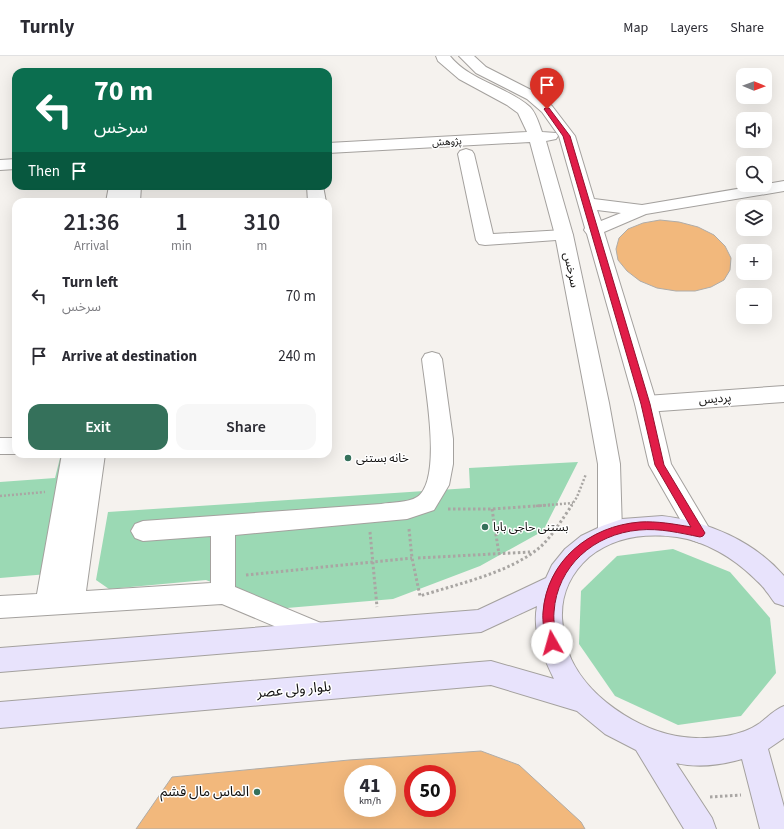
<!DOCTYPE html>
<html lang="en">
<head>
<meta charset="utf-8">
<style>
	:root { --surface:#fff; --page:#f7f7f7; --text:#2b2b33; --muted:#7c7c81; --line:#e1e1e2; --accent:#35715b }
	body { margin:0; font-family:"Source Sans 3","Noto Sans Arabic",sans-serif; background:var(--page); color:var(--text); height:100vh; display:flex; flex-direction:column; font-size:15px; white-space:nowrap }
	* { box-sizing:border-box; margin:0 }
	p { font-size:13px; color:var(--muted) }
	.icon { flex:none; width:22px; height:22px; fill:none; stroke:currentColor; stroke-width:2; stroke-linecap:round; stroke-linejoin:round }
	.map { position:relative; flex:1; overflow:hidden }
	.drawer { position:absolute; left:12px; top:142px; width:320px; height:260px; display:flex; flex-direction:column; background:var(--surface); border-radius:12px; box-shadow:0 4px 16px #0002 }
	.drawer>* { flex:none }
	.guide { position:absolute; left:12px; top:12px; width:320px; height:122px; border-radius:12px; box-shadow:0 4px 16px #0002; background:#0b6e4f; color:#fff; overflow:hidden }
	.needle { width:26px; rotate:91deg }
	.fabs { position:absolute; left:736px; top:12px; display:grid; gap:8px }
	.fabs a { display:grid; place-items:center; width:36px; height:36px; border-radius:8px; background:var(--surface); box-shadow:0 4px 16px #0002; font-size:20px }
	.speed { position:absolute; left:344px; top:709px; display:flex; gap:8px; font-size:20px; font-weight:700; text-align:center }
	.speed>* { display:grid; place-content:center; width:52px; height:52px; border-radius:50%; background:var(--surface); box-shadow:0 4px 16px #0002; line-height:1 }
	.speed small { font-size:10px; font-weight:400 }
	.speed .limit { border:6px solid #d22; background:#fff; color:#111 }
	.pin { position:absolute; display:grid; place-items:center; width:34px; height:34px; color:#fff; margin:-41px -17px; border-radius:50% 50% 50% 0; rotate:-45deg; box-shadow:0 0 4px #0007 }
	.pin .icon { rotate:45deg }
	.me { position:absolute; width:44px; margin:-22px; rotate:353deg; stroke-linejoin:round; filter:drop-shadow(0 0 3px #0008) }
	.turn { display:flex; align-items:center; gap:14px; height:84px; padding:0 16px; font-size:18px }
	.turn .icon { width:52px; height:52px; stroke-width:2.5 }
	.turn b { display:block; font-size:28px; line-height:34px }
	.then { display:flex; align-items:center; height:38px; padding:0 16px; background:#0003; gap:8px; font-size:15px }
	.eta { display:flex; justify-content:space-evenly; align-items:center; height:68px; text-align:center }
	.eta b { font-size:24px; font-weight:600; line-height:28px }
	.cta { display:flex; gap:8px; margin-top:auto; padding:8px 16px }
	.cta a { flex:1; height:46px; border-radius:12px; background:var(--accent); color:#fff; font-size:16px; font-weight:600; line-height:46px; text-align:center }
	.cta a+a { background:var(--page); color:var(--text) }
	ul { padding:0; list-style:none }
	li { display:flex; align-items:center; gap:12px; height:60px; padding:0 16px }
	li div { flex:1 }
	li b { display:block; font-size:15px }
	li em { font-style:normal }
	header { display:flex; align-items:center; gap:24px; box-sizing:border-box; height:56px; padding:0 20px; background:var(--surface); border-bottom:1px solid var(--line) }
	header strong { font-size:19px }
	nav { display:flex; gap:22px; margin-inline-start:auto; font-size:14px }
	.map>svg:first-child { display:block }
	.green { fill:#9bd9b4 }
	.building { fill:#f2b87c; stroke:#afaca8; fill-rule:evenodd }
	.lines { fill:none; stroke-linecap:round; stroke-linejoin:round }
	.minor-casing { stroke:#a4a19e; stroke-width:2 }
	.tertiary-casing { stroke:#a4a19e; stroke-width:2 }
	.secondary-casing { stroke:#a4a19e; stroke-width:2 }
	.path-far1 { stroke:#a9a6a3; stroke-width:2.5; stroke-dasharray:2 2; stroke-linecap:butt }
	.path { stroke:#a9a6a3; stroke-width:3; stroke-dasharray:2.5 2.5; stroke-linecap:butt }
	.minor { fill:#fff; fill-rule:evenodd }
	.tertiary { fill:#fff; fill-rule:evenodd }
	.secondary { fill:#e8e3fc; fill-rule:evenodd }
	.route { fill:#e11d48; stroke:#92132f }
	.poi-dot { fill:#35715b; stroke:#fff; stroke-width:1.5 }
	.labels { text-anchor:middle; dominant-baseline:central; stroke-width:3; stroke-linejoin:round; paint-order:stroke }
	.far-street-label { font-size:10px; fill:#0f0e0d; stroke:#fff }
	.street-label { font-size:12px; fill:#0f0e0d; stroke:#fff }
	.poi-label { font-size:12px; fill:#0f0e0d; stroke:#fff; text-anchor:start }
	.near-street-label { font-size:14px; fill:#0f0e0d; stroke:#fff }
	.near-poi-label { font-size:14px; fill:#0f0e0d; stroke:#fff; text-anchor:end }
</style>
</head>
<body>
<header>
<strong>Turnly</strong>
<nav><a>Map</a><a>Layers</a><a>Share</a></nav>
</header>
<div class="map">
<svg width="784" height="773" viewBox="0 0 784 773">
	<rect width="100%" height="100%" fill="#f5f2ee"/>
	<g class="green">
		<polygon points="61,398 77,398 60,517 0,522 0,426 55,422"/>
		<polygon points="578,406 543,475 480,510 393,543 275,553 206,524 109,533 96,524 108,456 470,432 469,412"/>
		<polygon points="673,493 730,516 770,562 776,617 741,660 678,669 615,640 579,588 581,535 617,500"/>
	</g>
	<g class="building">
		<polygon points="660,164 679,166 698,171 714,179 725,190 731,202 730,214 724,224 711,231 695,235 676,235 657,232 640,225 627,215 618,204 616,193 619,182 628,173 643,167"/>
		<path d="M481,695L519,709L581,766L585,773H136L172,721L349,704ZM353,718H387V752H353ZM413,718H447V752H413Z"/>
	</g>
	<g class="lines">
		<defs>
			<g id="minor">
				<polygon points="466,93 472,95 474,98 493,178 564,174 570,175 573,179 570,183 485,189 479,188 476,184 458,98 460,95"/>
				<polygon points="109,130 141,130 140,146 106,146"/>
				<polygon points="307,130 323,130 326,146 308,146"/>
				<path d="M432,296L439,298L442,303L453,383V408L449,429L434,454L407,463L235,479V531L328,570L332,578L328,586L319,589L222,548L0,562V540L37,538L62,398H105L86,535L211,527V480L143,485L135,482L131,475L135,468L143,465L381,448C392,446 408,447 417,441C443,424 425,331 422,303L425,298Z"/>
				<polygon points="784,330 784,346 646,356 638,353 635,348 638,343 646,340"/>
				<polygon points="0,382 16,382 17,398 0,398"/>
			</g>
			<g id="tertiary">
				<path d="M436,0H450C470,25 506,30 530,51C536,57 539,68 542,76L556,77L558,80L556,83L546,85L573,179L609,347L620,408L622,476L618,483L610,486L602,483L598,476V408L587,347L555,179L530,86L328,97V87L527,76L518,57L507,49L459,23L438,5Z"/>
				<path d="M459,0H474L486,11L537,37L552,50L575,80L594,143L642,149L784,125V135L646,158L604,176L657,348L671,408L712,477L708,484L700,487L692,484L649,409L635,348L587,178L584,174L585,172L559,80L542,56L527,43L476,17ZM597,154L621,157L601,165Z"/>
				<polygon points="16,103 16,113 0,114 0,104"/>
			</g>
			<path id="secondary" d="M662,460C707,465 754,485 784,520V550C782,549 778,548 775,547C772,544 769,538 766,535C763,530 758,526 754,522C734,502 705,485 677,481C646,477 615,480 589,501C571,517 561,538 562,562C563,573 564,584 568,595C583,639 639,676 684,681C697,683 713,682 726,680C738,678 750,674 760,667C768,661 774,654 784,650V682L768,693L784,751V773H760L742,703C722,709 697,712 676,707L712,762L716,773H684L636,694L605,678L577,655L491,629L0,672V646L491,605L554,623C543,600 532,576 537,550L481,576L0,616V592L478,554L546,522L552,509L565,493L581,480L602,470L622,463Z"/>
		</defs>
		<use href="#minor" class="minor-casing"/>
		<use href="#tertiary" class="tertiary-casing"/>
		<use href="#secondary" class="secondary-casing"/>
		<g class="path-far1">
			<polyline points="0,440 45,436"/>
			<polyline points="536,450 573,447"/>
			<polyline points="571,450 577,441 586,418"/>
		</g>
		<g class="path">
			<polyline points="448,453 492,453 550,449"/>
			<polyline points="492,453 499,498"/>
			<path d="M409,473L412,502L420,540C457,528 509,517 539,492C551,482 563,462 572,449"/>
			<polyline points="370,476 377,551"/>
			<polyline points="418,502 530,496"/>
			<polyline points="246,519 412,502"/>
			<polyline points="710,741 741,739"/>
		</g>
		<use href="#minor" class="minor"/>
		<use href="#tertiary" class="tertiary"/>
		<use href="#secondary" class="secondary"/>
	</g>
	<path class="route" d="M545,52H549L570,80L650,348L664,409L705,477L703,480L700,481C680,477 660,472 639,474C594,478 557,510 554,556C553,566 556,577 557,587L555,590L552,592L548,590L546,587C545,577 542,566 543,556C547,505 589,470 640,466C657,465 674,468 691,471L655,409L641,348L563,80L544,53Z"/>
	<g class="poi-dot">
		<circle cx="348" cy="402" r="4"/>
		<circle cx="485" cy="471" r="4"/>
		<circle cx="257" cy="736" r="4"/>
	</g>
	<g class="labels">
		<g class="far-street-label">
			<text transform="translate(447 86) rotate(-3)">پژوهش</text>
		</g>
		<g class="street-label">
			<text transform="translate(571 214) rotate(78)">سرخس</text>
			<text transform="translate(715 343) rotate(-4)">پردیس</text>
		</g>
		<g class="poi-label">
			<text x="356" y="402">خانه بستنی</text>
			<text x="493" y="471">بستنی حاجی بابا</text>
		</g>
		<g class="near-street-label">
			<text transform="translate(294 634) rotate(-5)">بلوار ولی عصر</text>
		</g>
		<g class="near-poi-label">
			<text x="249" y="736">الماس مال قشم</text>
		</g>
	</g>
</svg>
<div class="fabs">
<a><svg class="needle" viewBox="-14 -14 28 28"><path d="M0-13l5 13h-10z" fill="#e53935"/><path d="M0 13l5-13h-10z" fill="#7c7c81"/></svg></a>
<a><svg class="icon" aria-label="sound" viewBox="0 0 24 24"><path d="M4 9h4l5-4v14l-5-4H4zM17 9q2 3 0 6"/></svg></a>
<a><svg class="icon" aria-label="search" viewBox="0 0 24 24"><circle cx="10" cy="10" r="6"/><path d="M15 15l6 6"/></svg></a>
<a><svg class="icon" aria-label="layers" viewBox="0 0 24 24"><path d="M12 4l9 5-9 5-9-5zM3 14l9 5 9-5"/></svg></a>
<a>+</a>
<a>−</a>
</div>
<div class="speed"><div>41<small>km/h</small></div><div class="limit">50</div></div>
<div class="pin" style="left:547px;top:53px;background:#d93025"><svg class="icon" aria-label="arrive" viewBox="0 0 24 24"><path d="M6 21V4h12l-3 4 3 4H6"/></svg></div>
<svg class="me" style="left:552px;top:587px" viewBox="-20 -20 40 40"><circle r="19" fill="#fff"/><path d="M0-13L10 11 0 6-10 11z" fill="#e11d48"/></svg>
<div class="guide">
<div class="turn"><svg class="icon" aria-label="left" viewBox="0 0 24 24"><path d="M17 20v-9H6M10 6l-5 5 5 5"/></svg><div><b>70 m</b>سرخس</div></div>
<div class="then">Then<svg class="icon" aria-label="arrive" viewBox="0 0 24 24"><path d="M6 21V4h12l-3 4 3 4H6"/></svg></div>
</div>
<section class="drawer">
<div class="eta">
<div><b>21:36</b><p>Arrival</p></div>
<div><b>1</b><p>min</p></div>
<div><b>310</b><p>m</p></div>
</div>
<ul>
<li><svg class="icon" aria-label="left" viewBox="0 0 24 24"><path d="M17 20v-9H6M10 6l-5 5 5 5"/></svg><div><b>Turn left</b><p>سرخس</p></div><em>70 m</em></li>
<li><svg class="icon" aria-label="arrive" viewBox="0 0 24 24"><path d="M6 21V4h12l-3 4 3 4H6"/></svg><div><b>Arrive at destination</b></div><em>240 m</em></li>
</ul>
<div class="cta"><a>Exit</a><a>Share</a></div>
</section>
</div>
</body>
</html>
